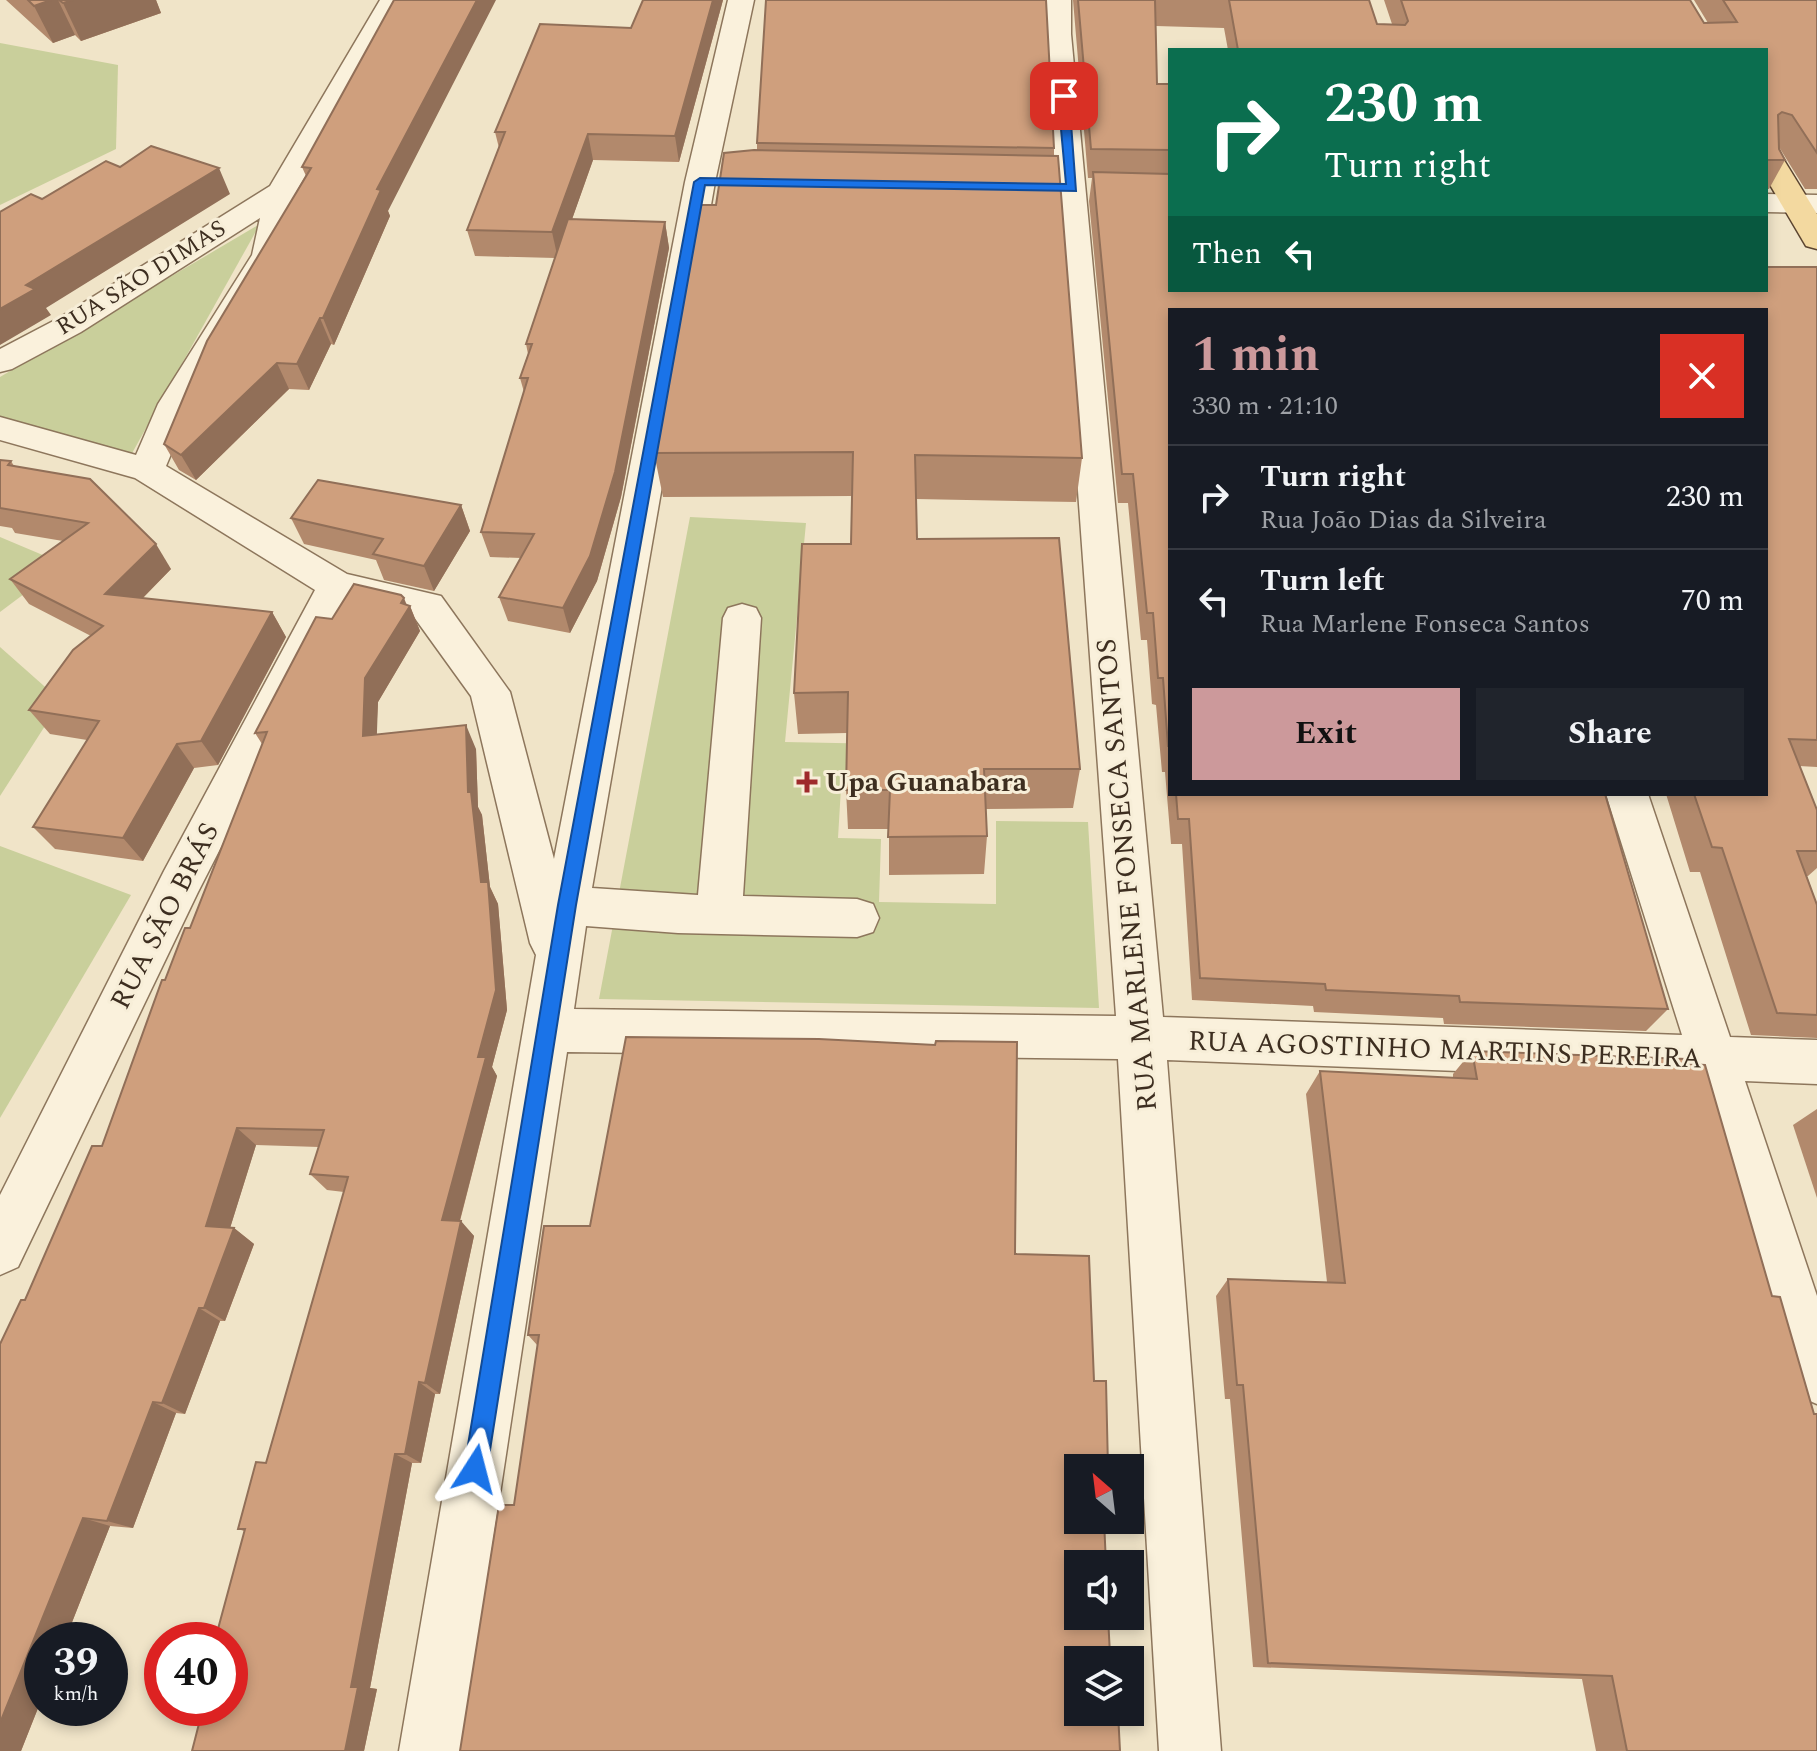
<!DOCTYPE html>
<html lang="en">
<head>
<meta charset="utf-8">
<style>
	:root { --surface:#171b24; --page:#20242c; --text:#f1f3f6; --muted:#9ea1a6; --line:#363941; --accent:#cc999b }
	body { margin:0; font-family:Spectral,serif; background:var(--page); color:var(--text); height:100vh; display:flex; flex-direction:column; font-size:30px; white-space:nowrap }
	* { box-sizing:border-box; margin:0 }
	p { font-size:26px; color:var(--muted) }
	.icon { flex:none; width:44px; height:44px; fill:none; stroke:currentColor; stroke-width:2; stroke-linecap:round; stroke-linejoin:round }
	.map { position:relative; flex:1; overflow:hidden }
	.details { position:absolute; left:1168px; top:308px; width:600px; height:488px; display:flex; flex-direction:column; background:var(--surface); border-radius:0px; box-shadow:0 4px 12px #0003 }
	.details>* { flex:none }
	.banner { position:absolute; left:1168px; top:48px; width:600px; height:244px; border-radius:0px; box-shadow:0 4px 12px #0003; background:#0b6e4f; color:#fff; overflow:hidden }
	.needle { width:52px; rotate:332deg }
	.tools { position:absolute; left:1064px; top:1454px; display:grid; gap:16px }
	.tools a { display:grid; place-items:center; width:80px; height:80px; border-radius:0px; background:var(--surface); box-shadow:0 4px 12px #0003; font-size:40px }
	.speed { position:absolute; left:24px; top:1622px; display:flex; gap:16px; font-size:40px; font-weight:700; text-align:center }
	.speed>* { display:grid; place-content:center; width:104px; height:104px; border-radius:50%; background:var(--surface); box-shadow:0 4px 12px #0003; line-height:1 }
	.speed small { font-size:20px; font-weight:400 }
	.speed .limit { border:12px solid #d22; background:#fff; color:#111 }
	.pin { position:absolute; display:grid; place-items:center; width:68px; height:68px; color:#fff; margin:-34px; border-radius:16px; box-shadow:0 4px 12px #0006 }
	.me { position:absolute; width:88px; margin:-44px; rotate:9deg; stroke-linejoin:round; filter:drop-shadow(0 0 6px #0008) }
	.turn { display:flex; align-items:center; gap:28px; height:168px; padding:0 24px; font-size:36px }
	.turn .icon { width:104px; height:104px; stroke-width:2.5 }
	.turn b { display:block; font-size:56px; line-height:68px }
	.then { display:flex; align-items:center; height:76px; padding:0 24px; background:#0003; gap:16px; font-size:30px }
	.round { display:grid; place-items:center; flex:none; width:84px; height:84px; border-radius:0px; background:var(--page) }
	.head { display:flex; align-items:center; justify-content:space-between; height:136px; padding:0 24px }
	h1 { font-size:48px; font-weight:700; line-height:60px; color:var(--accent) }
	.action { display:flex; gap:16px; margin-top:auto; padding:16px 24px }
	.action a { flex:1; height:92px; border-radius:0px; background:var(--accent); color:#111; font-size:32px; font-weight:700; line-height:92px; text-align:center }
	.action a+a { background:var(--page); color:var(--text) }
	ul { padding:0; list-style:none }
	li { display:flex; align-items:center; gap:24px; height:104px; padding:0 24px; border-top:2px solid var(--line) }
	li div { flex:1 }
	li b { display:block; font-size:30px }
	li em { font-style:normal }
	.map>svg:first-child { display:block }
	.green { fill:#c9cf9b }
	.lines { fill:none; stroke-linecap:round; stroke-linejoin:round }
	.minor-casing { stroke:#8d765c; stroke-width:3 }
	.major-casing { stroke:#5b4430; stroke-width:3 }
	.minor { fill:#faf1dc; fill-rule:evenodd }
	.major { fill:#f3d9a0; fill-rule:evenodd }
	.wall { fill:#b2896c }
	.shaded-wall { fill:#916f58 }
	.building { fill:#cf9f7d; stroke:#916f58; stroke-width:2 }
	.route { fill:#1a73e8; stroke:#114b97; stroke-width:2 }
	.poi-dot { fill:#9e2a2b; stroke:#f7eed8; stroke-width:3 }
	.labels { text-anchor:middle; dominant-baseline:central; stroke-width:6; stroke-linejoin:round; paint-order:stroke }
	.far-street-label { font-size:24px; fill:#3d2e20; stroke:#f7eed8 }
	.poi-label { font-size:28px; font-weight:bold; fill:#3d2e20; stroke:#f7eed8; text-anchor:start }
	.street-label { font-size:28px; fill:#3d2e20; stroke:#f7eed8 }
</style>
</head>
<body>
<div class="map">
<svg width="1817" height="1751" viewBox="0 0 1817 1751">
	<rect width="100%" height="100%" fill="#f0e4c8"/>
	<g class="green">
		<polygon points="0,43 118,65 116,149 0,205"/>
		<polygon points="260,224 126,464 0,430 0,377"/>
		<polygon points="690,517 806,523 785,742 886,744 886,756 842,771 838,838 881,839 879,902 996,904 996,821 1088,822 1099,1008 599,999"/>
		<polygon points="0,537 64,564 0,612"/>
		<polygon points="0,647 61,701 0,796"/>
		<polygon points="0,846 131,895 0,1118"/>
	</g>
	<g class="lines">
		<defs>
			<g id="minor">
				<polygon points="380,0 406,0 296,192 282,255 192,404 166,466 347,574 441,596 510,692 554,859 685,182 728,0 754,0 715,182 592,888 698,895 723,618 728,608 742,604 756,608 761,618 743,896 857,899 873,904 879,918 873,932 857,937 678,933 586,926 574,1009 1116,1016 1045,34 1045,0 1071,0 1071,34 1163,1017 1682,1035 1606,794 1648,794 1730,1037 1817,1040 1817,1084 1745,1081 1817,1296 1817,1404 1798,1396 1790,1377 1696,1080 1167,1060 1221,1751 1159,1751 1118,1059 567,1052 461,1751 399,1751 536,955 530,943 471,696 414,617 347,601 198,892 18,1267 0,1275 0,1195 164,871 315,590 135,478 0,440 0,417 136,455 158,404 252,255 260,218 81,332 12,369 0,372 0,349 59,318 270,186"/>
				<polygon points="1766,194 1817,195 1817,213 1766,212"/>
			</g>
			<polygon id="major" points="1766,144 1776,147 1817,214 1817,249 1806,246 1766,178"/>
		</defs>
		<use href="#minor" class="minor-casing"/>
		<use href="#major" class="major-casing"/>
		<use href="#minor" class="minor"/>
		<use href="#major" class="major"/>
	</g>
	<g class="wall">
		<polygon points="6,0 156,0 161,13 81,41 75,35 53,43"/>
		<polygon points="394,0 388,211 390,216 334,345 331,344 309,390 289,389 196,480 179,470 164,444 306,176 302,167"/>
		<polygon points="723,0 679,162 593,160 572,219 665,222 669,248 621,497 597,581 570,633 508,621 499,597 521,558 490,557 481,532 524,392 520,378 528,354 526,344 555,258 475,256 467,230 499,148 495,132 631,28"/>
		<polygon points="1073,0 1369,0 1377,24 1392,24 1384,0 1690,0 1704,23 1708,23 1694,0 1817,0 1817,189 1805,189 1779,147 1785,160 1769,189 1766,189 1766,50 1228,50 1224,28 1156,26 1157,84 1170,84 1170,290 1766,290 1817,267 1817,767 1799,766 1817,810 1817,868 1808,876 1807,876 1817,905 1817,1038 1751,1035 1700,872 1690,872 1666,794 1766,794 1170,310 1170,794 1605,794 1668,1009 1646,1031 1444,1024 1443,1018 1314,1012 1313,1006 1192,1000 1182,844 1171,844 1165,772 1162,772 1156,705 1152,704 1147,640 1141,640 1128,503 1118,503 1089,201 1092,178 1088,178"/>
		<polygon points="757,143 1054,148 1054,156 1082,458 1076,502 916,499 917,539 1080,769 1073,808 986,809 987,836 984,874 889,875 889,829 848,829 846,790 847,733 798,734 794,693 851,544 852,496 663,497 654,453 716,205 757,150"/>
		<polygon points="0,460 11,461 14,466 171,569 143,598 272,612 286,637 218,765 194,768 143,861 55,849 33,827 87,740 50,734 29,710 91,636 29,604 10,579 63,541 15,533 12,528 0,526"/>
		<polygon points="461,505 470,531 434,591 384,580 376,560 304,544 291,518"/>
		<polygon points="407,605 410,606 420,631 378,702 376,735 476,749 478,807 482,815 490,887 498,904 507,1010 492,1067 497,1076 460,1221 474,1236 440,1394 435,1394 421,1463 412,1463 370,1688 377,1689 364,1751 192,1751 230,1708 244,1531 238,1529 266,1463 344,1192 327,1190 310,1174 319,1147 256,1145 230,1228 234,1228 254,1244 225,1321 220,1321 185,1414 176,1413 133,1528 110,1526 65,1640 42,1640 42,1698 21,1751 0,1751 25,1300 102,1146 165,980 190,928 262,744 255,733 332,619"/>
		<polygon points="1472,1051 1817,1751 1596,1751 1582,1679 1253,1667 1230,1399 1225,1399 1216,1296 1228,1279 1327,1282 1306,1094 1320,1071 1453,1078 1453,1074"/>
		<polygon points="1817,1109 1817,1198 1793,1125"/>
		<polygon points="1015,1254 1078,1468 1110,1655 514,1505 538,1346 528,1335"/>
	</g>
	<g class="shaded-wall">
		<polygon points="51,0 58,0 75,35 53,43 34,6"/>
		<polygon points="73,0 156,0 161,13 81,41 63,3"/>
		<polygon points="477,0 496,0 388,211 390,216 334,345 323,318 377,189"/>
		<polygon points="713,0 723,0 679,162 675,136"/>
		<polygon points="588,134 593,160 558,259 552,232"/>
		<polygon points="219,168 230,194 46,308 51,315 0,345 0,309 26,285"/>
		<polygon points="665,222 669,248 621,497 597,581 570,633 563,608"/>
		<polygon points="320,318 331,344 309,390 297,364"/>
		<polygon points="277,363 289,389 196,480 181,455"/>
		<polygon points="461,505 470,531 434,591 424,566"/>
		<polygon points="156,544 171,569 122,619 105,594"/>
		<polygon points="404,598 408,608 410,606 420,631 378,702 376,760 363,736 365,678"/>
		<polygon points="272,612 286,637 218,765 201,741"/>
		<polygon points="466,725 476,749 478,807 482,815 490,887 498,904 507,1010 492,1067 497,1076 456,1235 442,1220 478,1057 481,882 468,792"/>
		<polygon points="177,744 194,768 143,861 123,838"/>
		<polygon points="237,1128 256,1145 226,1241 206,1226"/>
		<polygon points="461,1221 474,1236 440,1394 425,1383"/>
		<polygon points="234,1228 254,1244 225,1321 204,1308"/>
		<polygon points="199,1308 220,1321 185,1414 162,1403"/>
		<polygon points="419,1382 435,1394 421,1463 405,1454"/>
		<polygon points="153,1402 176,1413 133,1528 107,1521"/>
		<polygon points="395,1454 412,1463 370,1688 377,1689 364,1751 345,1751 351,1687"/>
		<polygon points="83,1518 110,1526 65,1640 42,1640 42,1698 21,1751 0,1751 0,1723"/>
	</g>
	<g class="building">
		<polygon points="28,0 51,0 34,6"/>
		<polygon points="59,0 73,0 63,3"/>
		<polygon points="394,0 477,0 377,189 381,190 323,318 320,318 297,364 277,363 181,455 164,444 207,341 311,168 302,167"/>
		<polygon points="643,0 713,0 675,136 588,134 552,232 467,230 505,132 495,132 540,24 631,28"/>
		<polygon points="766,0 1046,0 1054,148 757,143"/>
		<polygon points="1078,0 1155,0 1157,84 1170,84 1170,150 1091,149"/>
		<polygon points="1229,0 1369,0 1377,24 1405,25 1408,21 1401,0 1690,0 1704,23 1737,22 1723,0 1817,0 1817,153 1792,115 1782,112 1778,115 1779,149 1785,160 1766,160 1766,50 1238,50"/>
		<polygon points="151,146 219,168 26,285 35,289 0,309 0,212 31,194 42,199 106,161 120,167"/>
		<polygon points="754,150 1058,156 1082,458 915,455 917,539 1059,538 1080,769 984,769 987,836 888,837 890,790 846,790 848,692 794,693 802,544 851,544 853,452 654,453 700,205 716,205 724,153"/>
		<polygon points="1093,172 1170,174 1170,290 1766,290 1766,267 1817,267 1817,740 1789,739 1817,810 1817,851 1797,851 1817,905 1817,1015 1777,1013 1722,848 1712,847 1694,794 1766,794 1766,310 1170,310 1170,746 1168,746 1163,678 1158,678 1153,613 1147,613 1133,474 1122,474"/>
		<polygon points="568,219 665,222 615,472 590,556 563,608 499,597 534,534 481,532 528,378 520,378 532,344 526,344"/>
		<polygon points="0,460 11,461 8,465 90,479 156,544 105,594 272,612 201,741 177,744 123,838 33,827 99,721 29,710 73,650 103,626 10,579 88,523 0,508"/>
		<polygon points="318,480 461,505 424,566 373,554 383,539 291,518"/>
		<polygon points="354,584 401,595 404,598 401,603 410,606 365,678 363,736 466,725 468,792 471,792 481,882 488,882 496,990 478,1057 486,1057 442,1220 461,1221 425,1383 419,1382 405,1454 395,1454 351,1687 358,1687 345,1751 192,1751 203,1708 230,1708 230,1640 215,1640 245,1529 238,1529 256,1462 266,1463 348,1177 310,1174 324,1130 237,1128 206,1226 234,1228 204,1308 199,1308 162,1403 153,1402 107,1521 83,1518 0,1723 0,1344 21,1300 25,1300 92,1146 102,1146 162,980 165,980 185,928 190,928 267,732 255,733 316,617 332,619"/>
		<polygon points="1176,794 1605,794 1668,1009 1460,1002 1459,996 1326,990 1325,984 1200,978 1189,819 1178,819"/>
		<polygon points="626,1037 819,1039 935,1045 936,1041 1017,1042 1015,1254 1089,1256 1094,1381 1106,1381 1108,1468 1078,1468 1078,1520 1104,1520 1106,1564 1078,1564 1078,1616 1108,1616 1110,1655 1116,1655 1116,1660 1078,1660 1078,1712 1118,1712 1120,1751 460,1751 499,1505 514,1505 539,1335 528,1335 544,1226 590,1226"/>
		<polygon points="1472,1051 1686,1059 1687,1064 1705,1065 1772,1296 1780,1297 1814,1414 1817,1414 1817,1751 1627,1751 1612,1676 1268,1663 1243,1385 1237,1385 1228,1279 1345,1283 1320,1071 1477,1079"/>
	</g>
	<polygon class="route" points="1064,92 1069,96 1076,191 705,185 576,905 487,1469 484,1477 475,1481 467,1477 464,1469 558,905 694,182 700,178 1066,184 1058,96"/>
	<path class="poi-dot" d="M803 770h8v8h8v8h-8v8h-8v-8h-8v-8h8z"/>
	<g class="labels">
		<g class="far-street-label">
			<text transform="translate(141 278) rotate(-32)">RUA SÃO DIMAS</text>
		</g>
		<g class="poi-label">
			<text x="825" y="782">Upa Guanabara</text>
		</g>
		<g class="street-label">
			<text transform="translate(1127 875) rotate(-95)">RUA MARLENE FONSECA SANTOS</text>
			<text transform="translate(165 916) rotate(-63)">RUA SÃO BRÁS</text>
			<text transform="translate(1445 1050) rotate(2)">RUA AGOSTINHO MARTINS PEREIRA</text>
		</g>
	</g>
</svg>
<div class="tools">
<a><svg class="needle" viewBox="-14 -14 28 28"><path d="M0-13l5 13h-10z" fill="#e53935"/><path d="M0 13l5-13h-10z" fill="#9ea1a6"/></svg></a>
<a><svg class="icon" aria-label="sound" viewBox="0 0 24 24"><path d="M4 9h4l5-4v14l-5-4H4zM17 9q2 3 0 6"/></svg></a>
<a><svg class="icon" aria-label="layers" viewBox="0 0 24 24"><path d="M12 4l9 5-9 5-9-5zM3 14l9 5 9-5"/></svg></a>
</div>
<div class="speed"><div>39<small>km/h</small></div><div class="limit">40</div></div>
<div class="pin" style="left:1064px;top:96px;background:#d93025"><svg class="icon" aria-label="arrive" viewBox="0 0 24 24"><path d="M6 21V4h12l-3 4 3 4H6"/></svg></div>
<svg class="me" style="left:475px;top:1469px" viewBox="-20 -20 40 40"><path d="M0-17L14 15 0 8-14 15z" fill="#1a73e8" stroke="#fff" stroke-width="4"/></svg>
<div class="banner">
<div class="turn"><svg class="icon" aria-label="right" viewBox="0 0 24 24"><path d="M7 20v-9h11M14 6l5 5-5 5"/></svg><div><b>230 m</b>Turn right</div></div>
<div class="then">Then<svg class="icon" aria-label="left" viewBox="0 0 24 24"><path d="M17 20v-9H6M10 6l-5 5 5 5"/></svg></div>
</div>
<section class="details">
<div class="head"><div><h1>1 min</h1><p>330 m · 21:10</p></div><a class="round" style="background:#d93025;color:#fff"><svg class="icon" aria-label="close" viewBox="0 0 24 24"><path d="M6 6l12 12M18 6L6 18"/></svg></a></div>
<ul>
<li><svg class="icon" aria-label="right" viewBox="0 0 24 24"><path d="M7 20v-9h11M14 6l5 5-5 5"/></svg><div><b>Turn right</b><p>Rua João Dias da Silveira</p></div><em>230 m</em></li>
<li><svg class="icon" aria-label="left" viewBox="0 0 24 24"><path d="M17 20v-9H6M10 6l-5 5 5 5"/></svg><div><b>Turn left</b><p>Rua Marlene Fonseca Santos</p></div><em>70 m</em></li>
</ul>
<div class="action"><a>Exit</a><a>Share</a></div>
</section>
</div>
</body>
</html>
